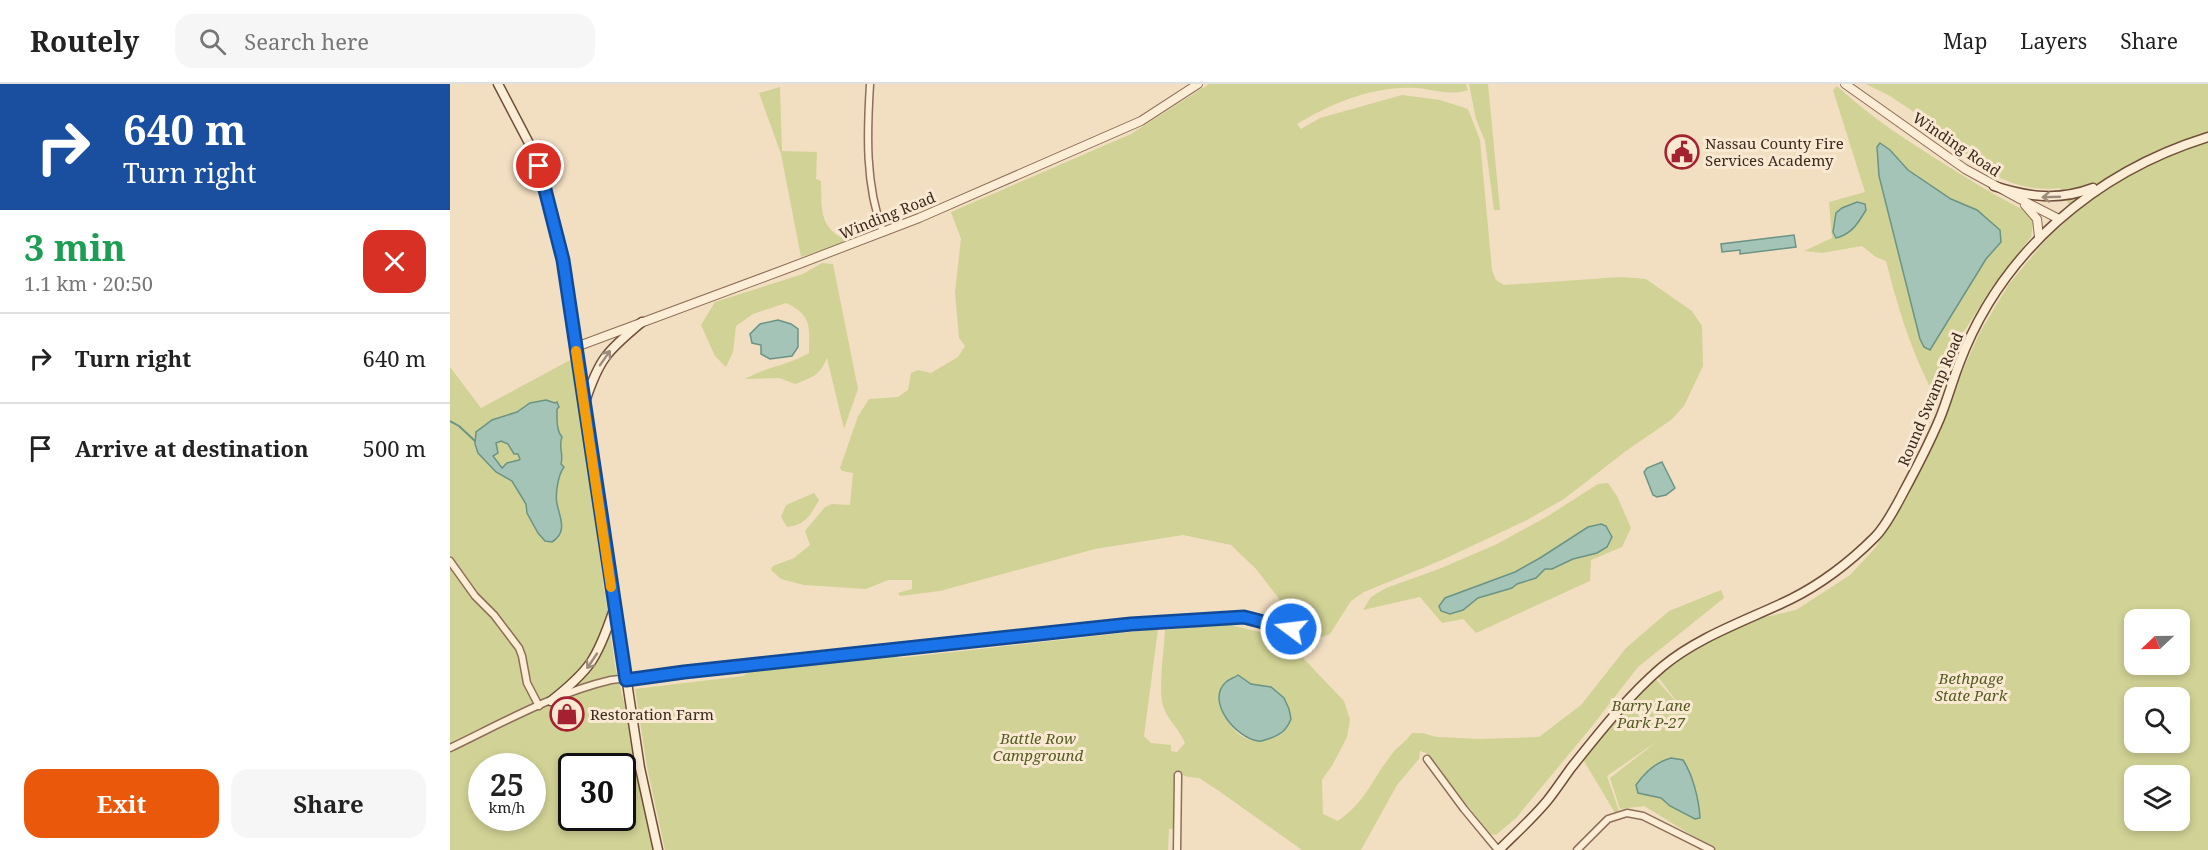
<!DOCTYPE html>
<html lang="en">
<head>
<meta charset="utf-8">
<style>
	:root { --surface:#fff; --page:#f6f6f6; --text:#222; --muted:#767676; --line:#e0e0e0; --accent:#ea580c }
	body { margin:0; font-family:"Noto Serif",serif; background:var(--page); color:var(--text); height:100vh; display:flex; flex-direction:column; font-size:22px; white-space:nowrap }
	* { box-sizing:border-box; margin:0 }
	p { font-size:20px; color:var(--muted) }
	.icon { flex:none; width:33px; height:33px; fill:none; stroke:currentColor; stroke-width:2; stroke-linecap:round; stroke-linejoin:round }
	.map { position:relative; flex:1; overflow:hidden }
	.panel { display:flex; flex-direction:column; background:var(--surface); width:450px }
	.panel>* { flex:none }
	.banner { background:#1a4fa0; color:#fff; overflow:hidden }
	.needle { width:39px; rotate:248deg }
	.fabs { position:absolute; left:1674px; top:525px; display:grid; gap:12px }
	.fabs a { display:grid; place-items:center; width:66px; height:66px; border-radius:12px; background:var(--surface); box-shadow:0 3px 9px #0003; font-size:30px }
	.speed { position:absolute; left:18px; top:669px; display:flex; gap:12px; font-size:30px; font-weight:700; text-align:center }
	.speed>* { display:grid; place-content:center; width:78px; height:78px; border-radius:50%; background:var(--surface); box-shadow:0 3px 9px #0003; line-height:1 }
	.speed small { font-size:15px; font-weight:400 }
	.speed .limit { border:3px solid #111; border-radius:9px; background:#fff; color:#111 }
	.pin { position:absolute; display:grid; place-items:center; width:51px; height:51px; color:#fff; margin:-26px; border:3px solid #fff; border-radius:50%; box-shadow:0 2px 6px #0007 }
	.me { position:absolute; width:66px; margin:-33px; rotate:285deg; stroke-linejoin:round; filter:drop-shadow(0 0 4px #0008) }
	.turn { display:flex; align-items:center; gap:21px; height:126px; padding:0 24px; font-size:27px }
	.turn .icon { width:78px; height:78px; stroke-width:2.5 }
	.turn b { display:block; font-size:42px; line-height:51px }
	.round { display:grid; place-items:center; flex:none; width:63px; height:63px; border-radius:18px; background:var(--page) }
	.headline { display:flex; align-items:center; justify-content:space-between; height:102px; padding:0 24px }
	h1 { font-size:36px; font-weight:700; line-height:45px; color:#1e9e55 }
	.cta { display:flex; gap:12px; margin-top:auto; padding:12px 24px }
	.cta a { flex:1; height:69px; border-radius:18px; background:var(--accent); color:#fff; font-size:24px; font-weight:700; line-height:69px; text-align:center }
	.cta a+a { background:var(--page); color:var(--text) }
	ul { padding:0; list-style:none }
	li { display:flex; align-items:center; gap:18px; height:90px; padding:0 24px; border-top:2px solid var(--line) }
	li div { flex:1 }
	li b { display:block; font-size:22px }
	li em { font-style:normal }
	header { display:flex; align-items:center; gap:36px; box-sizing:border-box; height:84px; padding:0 30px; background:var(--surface); border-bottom:2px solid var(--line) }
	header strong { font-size:28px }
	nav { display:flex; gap:33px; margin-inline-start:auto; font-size:21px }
	.search { width:420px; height:54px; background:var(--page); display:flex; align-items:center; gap:15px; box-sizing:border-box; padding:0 21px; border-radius:18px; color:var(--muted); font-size:22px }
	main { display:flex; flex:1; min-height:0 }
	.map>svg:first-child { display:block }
	.green { fill:#d1d295; fill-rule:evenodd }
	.water { fill:#a5c4b8; stroke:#6a9485; stroke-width:1.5; fill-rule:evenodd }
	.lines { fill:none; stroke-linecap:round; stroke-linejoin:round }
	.stream { stroke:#6a9485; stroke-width:2 }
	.minor-casing { stroke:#8e6e57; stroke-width:9 }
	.tertiary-casing { stroke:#8e6e57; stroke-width:10 }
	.secondary-casing { stroke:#704f3a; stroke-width:11 }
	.minor { stroke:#fcedd6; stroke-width:6 }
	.tertiary { stroke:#fcedd6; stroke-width:8 }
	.secondary { stroke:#fcedd6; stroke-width:8 }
	.oneway { stroke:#9c8b7a }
	.route-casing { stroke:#114b97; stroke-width:15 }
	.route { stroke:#1a73e8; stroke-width:10 }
	.slow { stroke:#f59e0b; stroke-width:10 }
	.labels { text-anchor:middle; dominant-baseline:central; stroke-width:6; stroke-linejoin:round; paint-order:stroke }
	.poi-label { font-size:15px; fill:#3c291d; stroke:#f9e9d2; text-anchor:start }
	.street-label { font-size:15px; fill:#3c291d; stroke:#f9e9d2 }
	.park-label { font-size:15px; font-style:italic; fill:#535b21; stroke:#f9e9d2 }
</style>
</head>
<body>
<header>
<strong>Routely</strong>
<div class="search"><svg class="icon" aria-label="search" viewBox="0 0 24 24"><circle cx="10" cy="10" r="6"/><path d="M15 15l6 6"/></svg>Search here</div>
<nav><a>Map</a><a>Layers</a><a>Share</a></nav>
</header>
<main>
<section class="panel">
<div class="banner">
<div class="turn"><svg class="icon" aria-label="right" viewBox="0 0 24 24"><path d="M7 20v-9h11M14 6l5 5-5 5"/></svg><div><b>640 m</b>Turn right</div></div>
</div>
<div class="headline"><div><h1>3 min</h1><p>1.1 km · 20:50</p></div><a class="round" style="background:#d93025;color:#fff"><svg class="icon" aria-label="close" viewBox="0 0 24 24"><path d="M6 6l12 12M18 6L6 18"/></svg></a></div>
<ul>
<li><svg class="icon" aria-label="right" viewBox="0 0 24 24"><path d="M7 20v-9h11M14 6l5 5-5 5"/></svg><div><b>Turn right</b></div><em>640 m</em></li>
<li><svg class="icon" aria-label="arrive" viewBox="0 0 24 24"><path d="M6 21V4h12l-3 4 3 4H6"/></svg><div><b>Arrive at destination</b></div><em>500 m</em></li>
</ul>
<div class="cta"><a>Exit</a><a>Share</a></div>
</section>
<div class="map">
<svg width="1758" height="766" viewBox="0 0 1758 766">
	<rect width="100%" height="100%" fill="#f2dfc2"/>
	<g class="green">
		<path d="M759,0H1016L1018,6C1001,12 985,6 967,4C926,1 881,19 847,40L851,45L870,34L952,11L990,16L1018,25L1030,56L1042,186L1046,196L1054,201L1171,193L1196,195L1242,227L1252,242L1253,282L1234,322L1221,336L1176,367L1114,415L1077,436L992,476L914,508L901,517L880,550L869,554H859L806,485L781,461L733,451L645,465L490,507L450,512L448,509L462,505V496H438L416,505L354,501L331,495L321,486L323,482L344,474L360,461L355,447L375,423L382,420L400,421L403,389L392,387L390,384L408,332L419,315L448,313L458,306L461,289L468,286L481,289L508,273L515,262L509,254L505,208L511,155L501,128L681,50Z"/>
		<polygon points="1019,0 1038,0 1050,126 1044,126 1035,57 1026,35"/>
		<path d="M1416,0H1758V766H1266L1194,722L1170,725L1160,694L1209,656L1157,692L1169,727L1165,729L1131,672L1203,592L1231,623L1201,584L1236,559L1267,544L1346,526L1400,491L1426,463L1448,428L1493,341L1511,290L1530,248L1559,200L1594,158L1624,130L1610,104C1557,111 1517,74 1476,46L1486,43L1440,12ZM1684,536H1730V580H1684ZM1684,614H1730V658H1684ZM1237,682L1249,721L1245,735L1220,722L1211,714ZM1684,692H1730V736H1684Z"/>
		<path d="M1387,2C1417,30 1446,49 1480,71C1513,92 1545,112 1580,129L1583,140L1581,153L1540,206L1510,254L1489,299L1479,301C1459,261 1447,220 1436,177L1426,173L1412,162L1372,169L1354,167L1382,154L1379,118L1415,108L1383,6ZM1440,66L1458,86L1481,102L1501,115L1527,126L1551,158L1536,175L1509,217L1470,255L1442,144Z"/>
		<path d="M330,3L332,67L367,68L366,95L371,97C372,123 368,143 395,155L391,160L351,173L331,70L309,9Z"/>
		<path d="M372,179L383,180L408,305L394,345L377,274C370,291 362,294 345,300L329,294L295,295C316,283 339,281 359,269C359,243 363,232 336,219L303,230L286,242L283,268L276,283L265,272L251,241L265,218L353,190Z"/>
		<path d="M122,275L165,582L210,766H0V283L31,324ZM32,682H82V734H32ZM122,682H172V734H122Z"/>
		<polygon points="1158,399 1167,412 1181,444 1172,463 1141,476 1140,497 1026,549 1013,535 992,539 970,513 913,526 921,513 936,504 989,485 1047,460 1098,432 1148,400"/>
		<path d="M364,409L369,416C360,432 355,441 337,443L331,433L336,421Z"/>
		<path d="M1271,506L1274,514L1188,583L1139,646L1066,734L1046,751L1040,750L976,669L970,667L969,675L947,701L911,766H852L769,707L749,694L738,693L724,687L723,745H719L718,766H215L197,683L185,605L293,592L298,588L441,571L450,574L708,545L694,652L701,659L721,661V667L727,668L735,659C729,644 714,633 712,617C709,598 714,567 715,546L776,540L827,552L853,574L894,617L900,636L897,653L883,680L872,696L873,730L888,737C916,717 920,699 939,674C945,664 955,659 962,649H972L987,653L1030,655L1089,653L1131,621L1176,564L1219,527ZM788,591L801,600L821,603L834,614V647C830,651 827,652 821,654C792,665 773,639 769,612L777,596Z"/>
	</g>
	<g class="water">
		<polygon points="1430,59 1440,66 1458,86 1501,115 1527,126 1550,146 1551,158 1536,175 1480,266 1474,263 1470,255 1429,92 1427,63"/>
		<path d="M1407,118L1415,120L1416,126C1408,139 1402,150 1386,154L1383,148L1386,129L1392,124Z"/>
		<polygon points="1344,151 1346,163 1290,170 1290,166 1272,168 1271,160"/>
		<polygon points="328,236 341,240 348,245 348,263 342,272 320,275 311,270 311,261 302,259 300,250 310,240"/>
		<path d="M96,316L105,319L107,318L109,323L107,325C107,334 106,346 112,353C108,363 114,370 111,380L114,383C108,391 105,410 107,420C110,434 118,448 102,458L95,457L88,449L77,429L76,420L62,397L46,388L28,369L25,360L26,348L42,336L67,328L80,319ZM51,357L58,360L64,370H68L70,375L69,376L57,379L52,384L43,372L48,369L46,359Z"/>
		<polygon points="1212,378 1225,404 1216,411 1207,413 1203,411 1194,388 1197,384"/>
		<polygon points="1151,440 1156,442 1162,453 1157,463 1147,469 1123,475 1102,485 1095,485 1086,494 1067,500 1062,504 1028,514 1013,526 1000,530 991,527 989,522 995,514 1065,488 1090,474 1138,443"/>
		<path d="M788,591L801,600L821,603L834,614L839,625L841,635C837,645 832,650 821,654C817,655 812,658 808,657C786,654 755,617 776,598C779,595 784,594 788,591Z"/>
		<path d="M1221,674L1233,676C1243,691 1249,716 1250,734L1245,735L1220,722L1211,714L1188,709L1186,701C1195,688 1206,678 1221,674Z"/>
	</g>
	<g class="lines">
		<polyline class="stream" points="0,337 9,342 25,357"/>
		<defs>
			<g id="minor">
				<path d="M420,0C417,49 415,101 433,148"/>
				<polyline points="0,477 25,512 44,531 69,564 72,572 77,599 89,622"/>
				<path d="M0,664C52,639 105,609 161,596L681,540L794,533L841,545"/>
				<polyline points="977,675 1014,725 1048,766"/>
				<polyline points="727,766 728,691"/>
				<polyline points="1127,766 1158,735 1177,729 1193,732 1261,766"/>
			</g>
			<g id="tertiary">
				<polyline points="1395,0 1515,85 1570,115 1609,135"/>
				<polyline points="1575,121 1587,135 1589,153"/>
				<polyline points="126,263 336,185 469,134 691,37 748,0"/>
			</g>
			<g id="secondary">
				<polyline points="48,0 81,63 89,82 113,176 190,684 208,766"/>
				<path d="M1544,102C1578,113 1609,117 1643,104"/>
				<path d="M135,318C149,275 157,267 192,238"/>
				<path d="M101,617C140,586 147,575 163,528"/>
				<path d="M1049,766C1065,750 1082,735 1097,717C1105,707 1113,695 1121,684C1149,649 1178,612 1212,583C1249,552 1298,536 1341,515C1371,500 1401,477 1425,453C1436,442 1445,424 1453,409C1466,385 1479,360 1490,334C1497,317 1502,298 1509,280C1551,168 1645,88 1758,53"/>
			</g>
		</defs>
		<use href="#minor" class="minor-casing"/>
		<use href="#tertiary" class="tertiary-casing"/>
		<use href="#secondary" class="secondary-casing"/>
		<use href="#minor" class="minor"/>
		<use href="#tertiary" class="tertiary"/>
		<use href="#secondary" class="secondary"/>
	</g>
	<defs><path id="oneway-shaft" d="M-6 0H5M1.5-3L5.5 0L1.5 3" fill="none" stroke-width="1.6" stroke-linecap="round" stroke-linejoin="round" transform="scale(1.5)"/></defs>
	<g class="oneway">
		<use href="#oneway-shaft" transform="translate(1601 113) rotate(178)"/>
		<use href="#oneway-shaft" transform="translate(155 274) rotate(-55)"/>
		<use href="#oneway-shaft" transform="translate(142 577) rotate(124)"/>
	</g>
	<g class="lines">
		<defs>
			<polyline id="route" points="89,82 113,176 176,596 234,588 681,540 794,533 841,545"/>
		</defs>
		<use href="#route" class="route-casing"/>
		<use href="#route" class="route"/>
		<polyline class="slow" points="126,267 161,503"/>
	</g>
	<defs>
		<symbol id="civic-ring" viewBox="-11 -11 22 22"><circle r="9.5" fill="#f9e9d2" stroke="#a32130" stroke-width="1.5"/><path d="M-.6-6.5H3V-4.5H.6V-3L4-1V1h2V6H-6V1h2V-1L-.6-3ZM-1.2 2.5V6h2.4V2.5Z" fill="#a32130"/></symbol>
		<symbol id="shop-ring" viewBox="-11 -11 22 22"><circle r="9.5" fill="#f9e9d2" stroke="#a32130" stroke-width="1.5"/><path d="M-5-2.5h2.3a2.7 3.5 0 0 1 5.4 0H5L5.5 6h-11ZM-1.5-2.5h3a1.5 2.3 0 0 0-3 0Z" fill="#a32130"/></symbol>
	</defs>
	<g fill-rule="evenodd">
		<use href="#civic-ring" x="1213" y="49" width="38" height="38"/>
		<use href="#shop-ring" x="98" y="611" width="38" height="38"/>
	</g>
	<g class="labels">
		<g class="poi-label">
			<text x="1255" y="59">Nassau County Fire<tspan x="1255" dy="17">Services Academy</tspan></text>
			<text x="140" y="630">Restoration Farm</text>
		</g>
		<g class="street-label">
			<text transform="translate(1507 60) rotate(34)">Winding Road</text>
			<text transform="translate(437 131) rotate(-22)">Winding Road</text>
			<text transform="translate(1480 315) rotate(-67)">Round Swamp Road</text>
		</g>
		<g class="park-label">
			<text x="1521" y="594">Bethpage<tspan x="1521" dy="17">State Park</tspan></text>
			<text x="1201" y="621">Barry Lane<tspan x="1201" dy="17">Park P-27</tspan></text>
			<text x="588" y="654">Battle Row<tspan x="588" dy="17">Campground</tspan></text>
		</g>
	</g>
</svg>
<div class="fabs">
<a><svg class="needle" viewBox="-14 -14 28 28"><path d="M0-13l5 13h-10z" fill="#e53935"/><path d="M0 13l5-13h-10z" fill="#767676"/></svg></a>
<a><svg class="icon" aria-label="search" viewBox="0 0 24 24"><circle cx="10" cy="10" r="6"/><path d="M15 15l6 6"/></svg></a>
<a><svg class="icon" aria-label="layers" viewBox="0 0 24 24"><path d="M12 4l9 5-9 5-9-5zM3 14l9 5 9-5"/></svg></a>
</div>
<div class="speed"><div>25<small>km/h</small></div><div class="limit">30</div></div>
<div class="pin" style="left:89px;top:82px;background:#d93025"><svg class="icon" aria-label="arrive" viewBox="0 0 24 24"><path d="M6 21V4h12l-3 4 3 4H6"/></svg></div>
<svg class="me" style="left:841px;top:545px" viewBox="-20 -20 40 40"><circle r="17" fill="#1a73e8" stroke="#fff" stroke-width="3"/><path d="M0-11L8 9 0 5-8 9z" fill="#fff"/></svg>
</div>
</main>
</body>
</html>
